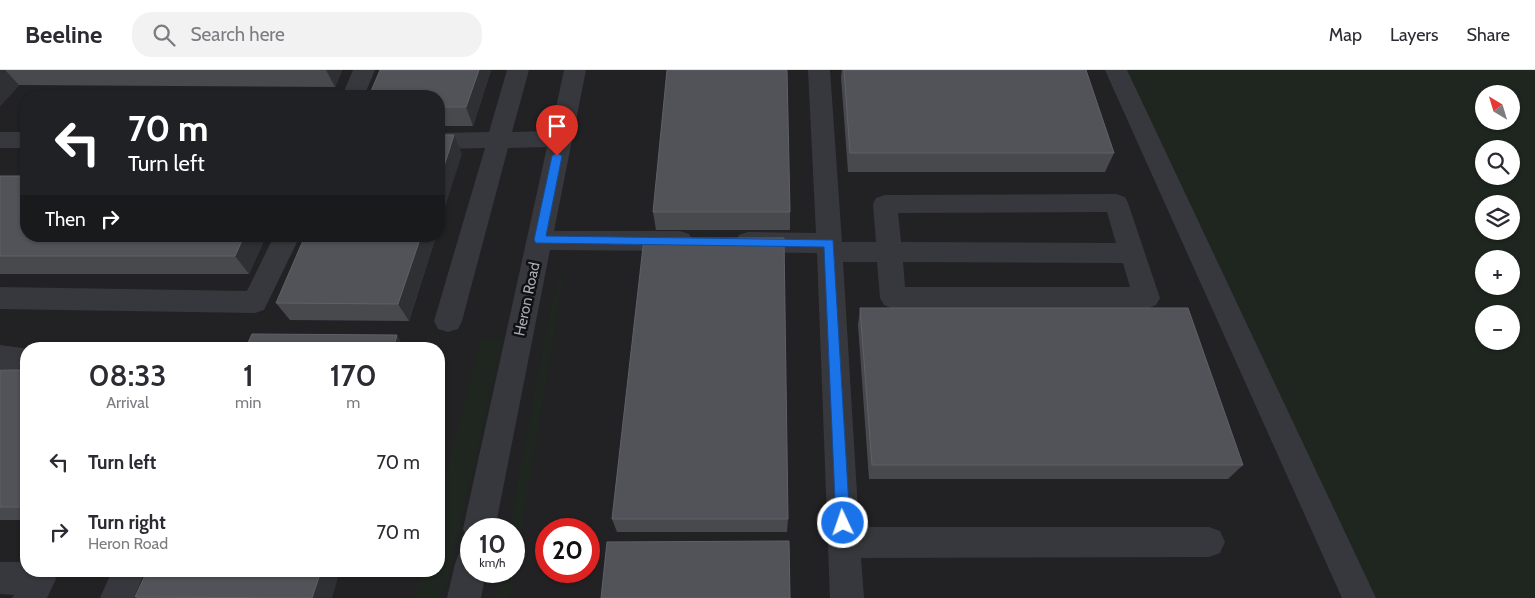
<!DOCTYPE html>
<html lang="en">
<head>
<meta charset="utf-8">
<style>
	:root { --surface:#fff; --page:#f2f2f3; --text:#2b2b33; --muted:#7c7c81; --line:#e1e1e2 }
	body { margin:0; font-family:Cabin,sans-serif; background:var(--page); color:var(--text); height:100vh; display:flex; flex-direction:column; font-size:19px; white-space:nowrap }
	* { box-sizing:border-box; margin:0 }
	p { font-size:16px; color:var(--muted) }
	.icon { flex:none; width:28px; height:28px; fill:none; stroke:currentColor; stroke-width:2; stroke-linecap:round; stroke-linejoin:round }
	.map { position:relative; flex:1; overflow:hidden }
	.details { position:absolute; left:20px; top:272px; width:425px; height:235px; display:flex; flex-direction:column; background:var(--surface); border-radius:20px; box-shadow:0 1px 4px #0004 }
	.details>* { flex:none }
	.banner { position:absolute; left:20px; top:20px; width:425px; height:152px; border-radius:20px; box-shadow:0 1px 4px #0004; background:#202124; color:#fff; overflow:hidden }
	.needle { width:32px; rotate:322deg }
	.buttons { position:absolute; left:1475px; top:15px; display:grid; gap:10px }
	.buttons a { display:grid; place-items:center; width:45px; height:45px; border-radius:50%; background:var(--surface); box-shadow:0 1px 4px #0004; font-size:25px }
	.speed { position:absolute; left:460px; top:448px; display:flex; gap:10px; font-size:25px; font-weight:700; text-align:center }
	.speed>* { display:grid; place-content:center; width:65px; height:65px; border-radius:50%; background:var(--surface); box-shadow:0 1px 4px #0004; line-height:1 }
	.speed small { font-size:12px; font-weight:400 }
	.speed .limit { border:8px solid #d22; background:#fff; color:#111 }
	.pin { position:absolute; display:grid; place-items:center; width:42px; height:42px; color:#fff; margin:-51px -21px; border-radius:50% 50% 50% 0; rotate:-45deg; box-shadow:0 0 5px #0007 }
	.pin .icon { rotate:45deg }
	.me { position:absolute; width:55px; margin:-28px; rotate:357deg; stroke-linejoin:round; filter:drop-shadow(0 0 4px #0008) }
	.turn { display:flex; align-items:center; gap:18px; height:105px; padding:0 25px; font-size:22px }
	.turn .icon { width:65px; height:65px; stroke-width:2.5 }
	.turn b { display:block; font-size:35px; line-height:42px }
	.then { display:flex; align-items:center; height:48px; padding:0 25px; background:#0003; gap:10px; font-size:19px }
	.eta { display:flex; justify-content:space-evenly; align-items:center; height:85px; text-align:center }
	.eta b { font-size:30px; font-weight:600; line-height:35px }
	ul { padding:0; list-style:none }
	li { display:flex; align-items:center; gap:15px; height:70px; padding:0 25px }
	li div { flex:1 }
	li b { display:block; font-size:19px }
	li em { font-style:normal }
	header { display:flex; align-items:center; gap:30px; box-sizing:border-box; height:70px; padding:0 25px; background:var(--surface); border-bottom:1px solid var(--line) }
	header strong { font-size:24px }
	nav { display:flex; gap:28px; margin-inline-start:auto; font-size:18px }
	.search { width:350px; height:45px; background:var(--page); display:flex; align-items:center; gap:12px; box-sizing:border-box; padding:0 18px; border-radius:20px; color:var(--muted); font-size:19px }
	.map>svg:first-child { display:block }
	.built { fill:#222225; fill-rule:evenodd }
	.green { fill:#1e261f; fill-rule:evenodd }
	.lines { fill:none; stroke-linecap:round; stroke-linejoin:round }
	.minor { fill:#37383d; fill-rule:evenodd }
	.wall { fill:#47494d }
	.shaded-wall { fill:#2f3033 }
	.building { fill:#525359; stroke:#5f6168 }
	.route { fill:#1a73e8; stroke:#114b97 }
	.labels { text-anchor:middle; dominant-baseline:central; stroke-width:5; stroke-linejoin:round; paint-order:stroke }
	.street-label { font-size:15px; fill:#a8adb8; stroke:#111113 }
</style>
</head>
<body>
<header>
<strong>Beeline</strong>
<div class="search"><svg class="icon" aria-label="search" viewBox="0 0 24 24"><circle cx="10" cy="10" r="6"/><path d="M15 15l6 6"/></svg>Search here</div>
<nav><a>Map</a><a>Layers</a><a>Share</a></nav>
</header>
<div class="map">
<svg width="1535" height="528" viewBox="0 0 1535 528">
	<rect width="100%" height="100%" fill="#161618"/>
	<path class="built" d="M0,0H1535V528H0ZM1484,24H1511V51H1484ZM26,26H439V166H26ZM1484,79H1511V106H1484ZM1484,134H1511V161H1484ZM1484,189H1511V216H1484ZM1484,244H1511V271H1484ZM26,279H439V501H26ZM471,459H514V501H471ZM546,459H589V501H546Z"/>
	<g class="green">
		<path d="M1124,0H1535V528H1370ZM1484,24H1511V51H1484ZM1484,79H1511V106H1484ZM1484,134H1511V161H1484ZM1484,189H1511V216H1484ZM1484,244H1511V271H1484Z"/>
		<polygon points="564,207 510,528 496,528 501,501 514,501 514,459 509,459 547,252 558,211"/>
		<polygon points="481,269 503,269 446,516 437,528 414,528 421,501 439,501 439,431"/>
	</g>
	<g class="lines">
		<g class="minor">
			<polygon points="353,0 375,0 364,26 342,26"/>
			<polygon points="507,0 529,0 512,62 551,61 564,0 586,0 554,161 680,161 689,164 693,171 689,178 680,181 550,180 495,459 471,459 471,471 468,470 463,459 547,77 508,78 462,251 458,259 448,262 438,259 434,251 485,78 439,79 439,63 489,62"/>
			<path d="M808,0H830L842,172H876L873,134L876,128L885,125L1116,124L1125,127L1128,133L1160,228L1156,235L1147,239H893L884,235L880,228L877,192H843L859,457H1209L1220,461L1225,472L1220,483L1209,487L861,488L864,528H830L817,183L748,182L739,179L735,172L739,165L748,162L816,163ZM1107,142L1116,173L901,172L898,143ZM903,192L1123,193L1130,217H905Z"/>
			<polygon points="1105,0 1127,0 1376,528 1342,528"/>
			<rect x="0" y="62" width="26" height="16"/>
			<polygon points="274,166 300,166 264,240 255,243 0,239 0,217 247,221"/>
			<polygon points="0,275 30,279 26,279 26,301 0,299"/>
			<polygon points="471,478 471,501 486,501 481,528 447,528 455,494 459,483"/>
			<polygon points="0,492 26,492 26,501 52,501 56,509 47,528 12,528 14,525 0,524"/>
			<polygon points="112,501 145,501 134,528 100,528"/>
		</g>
	</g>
	<g class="wall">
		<polygon points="0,0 342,0 335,17 19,15 0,36"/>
		<polygon points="491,0 473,56 439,56 439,26"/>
		<polygon points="842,0 1086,0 1114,83 1105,102 848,102 841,7"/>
		<polygon points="0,106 266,166 249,204 0,204"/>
		<polygon points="653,142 790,142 790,160 656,160"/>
		<polygon points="305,166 436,166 409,251 290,250 276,233"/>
		<polygon points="860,238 1243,395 1228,409 869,409 858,255"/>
		<rect x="0" y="300" width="26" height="150"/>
		<polygon points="612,449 788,449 787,462 617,462"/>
		<polygon points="135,527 332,528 137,528"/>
	</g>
	<g class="shaded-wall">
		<polygon points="0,0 5,0 19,15 0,36"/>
		<polygon points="326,0 342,0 335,17"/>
		<polygon points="479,0 491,0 473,56 466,37"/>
		<polygon points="454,65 462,84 439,156 439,112"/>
		<polygon points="244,166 266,166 249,204 235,186"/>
		<polygon points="421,166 436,166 409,251 398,234"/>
		<polygon points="397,265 405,279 393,279"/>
		<polygon points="321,501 340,501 332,528 312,528"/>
	</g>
	<g class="building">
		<polygon points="380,0 479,0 466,37 439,37 439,26 369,26"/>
		<polygon points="667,0 787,0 790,142 653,142"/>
		<polygon points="844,0 1086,0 1114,83 850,83"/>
		<polygon points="439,65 454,65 439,112"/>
		<polygon points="0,106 26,106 26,166 244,166 235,186 0,186"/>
		<polygon points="305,166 421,166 398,234 276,233"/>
		<polygon points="644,168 784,168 788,449 612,449"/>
		<polygon points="860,238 1188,238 1243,395 872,395"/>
		<polygon points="252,264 397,265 393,279 245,279"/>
		<rect x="0" y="300" width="26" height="137"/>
		<polygon points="789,471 790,528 601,528 607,472"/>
		<polygon points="147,501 321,501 312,528 135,527"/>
	</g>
	<polygon class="route" points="557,83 562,86 546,166 833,170 850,453 848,458 843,459 838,458 836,453 824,177 536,173 534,170 552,86"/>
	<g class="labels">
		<g class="street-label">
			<text transform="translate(527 229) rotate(-78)">Heron Road</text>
		</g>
	</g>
</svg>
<div class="buttons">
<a><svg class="needle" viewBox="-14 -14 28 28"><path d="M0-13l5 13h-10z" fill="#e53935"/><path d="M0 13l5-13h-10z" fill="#7c7c81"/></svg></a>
<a><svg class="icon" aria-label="search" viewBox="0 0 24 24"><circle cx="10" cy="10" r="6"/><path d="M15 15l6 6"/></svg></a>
<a><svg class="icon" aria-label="layers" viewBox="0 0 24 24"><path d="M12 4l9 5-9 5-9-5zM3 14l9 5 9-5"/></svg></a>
<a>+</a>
<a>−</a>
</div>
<div class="speed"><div>10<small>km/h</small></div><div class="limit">20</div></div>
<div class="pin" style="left:557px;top:86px;background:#d93025"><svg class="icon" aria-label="arrive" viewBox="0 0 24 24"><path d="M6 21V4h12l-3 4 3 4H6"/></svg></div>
<svg class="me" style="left:843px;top:453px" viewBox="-20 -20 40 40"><circle r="17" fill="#1a73e8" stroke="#fff" stroke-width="3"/><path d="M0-11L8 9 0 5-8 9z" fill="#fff"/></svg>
<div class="banner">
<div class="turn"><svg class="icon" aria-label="left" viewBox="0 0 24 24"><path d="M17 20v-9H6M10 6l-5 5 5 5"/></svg><div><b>70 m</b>Turn left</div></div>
<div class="then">Then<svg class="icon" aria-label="right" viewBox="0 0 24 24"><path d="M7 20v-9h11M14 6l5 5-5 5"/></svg></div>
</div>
<section class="details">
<div class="eta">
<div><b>08:33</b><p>Arrival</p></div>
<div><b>1</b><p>min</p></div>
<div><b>170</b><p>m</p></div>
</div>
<ul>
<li><svg class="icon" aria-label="left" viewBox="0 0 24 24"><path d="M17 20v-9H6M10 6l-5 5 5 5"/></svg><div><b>Turn left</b></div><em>70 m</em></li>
<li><svg class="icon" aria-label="right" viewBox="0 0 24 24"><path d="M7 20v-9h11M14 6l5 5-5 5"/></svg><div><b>Turn right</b><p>Heron Road</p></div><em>70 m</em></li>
</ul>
</section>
</div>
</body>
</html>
